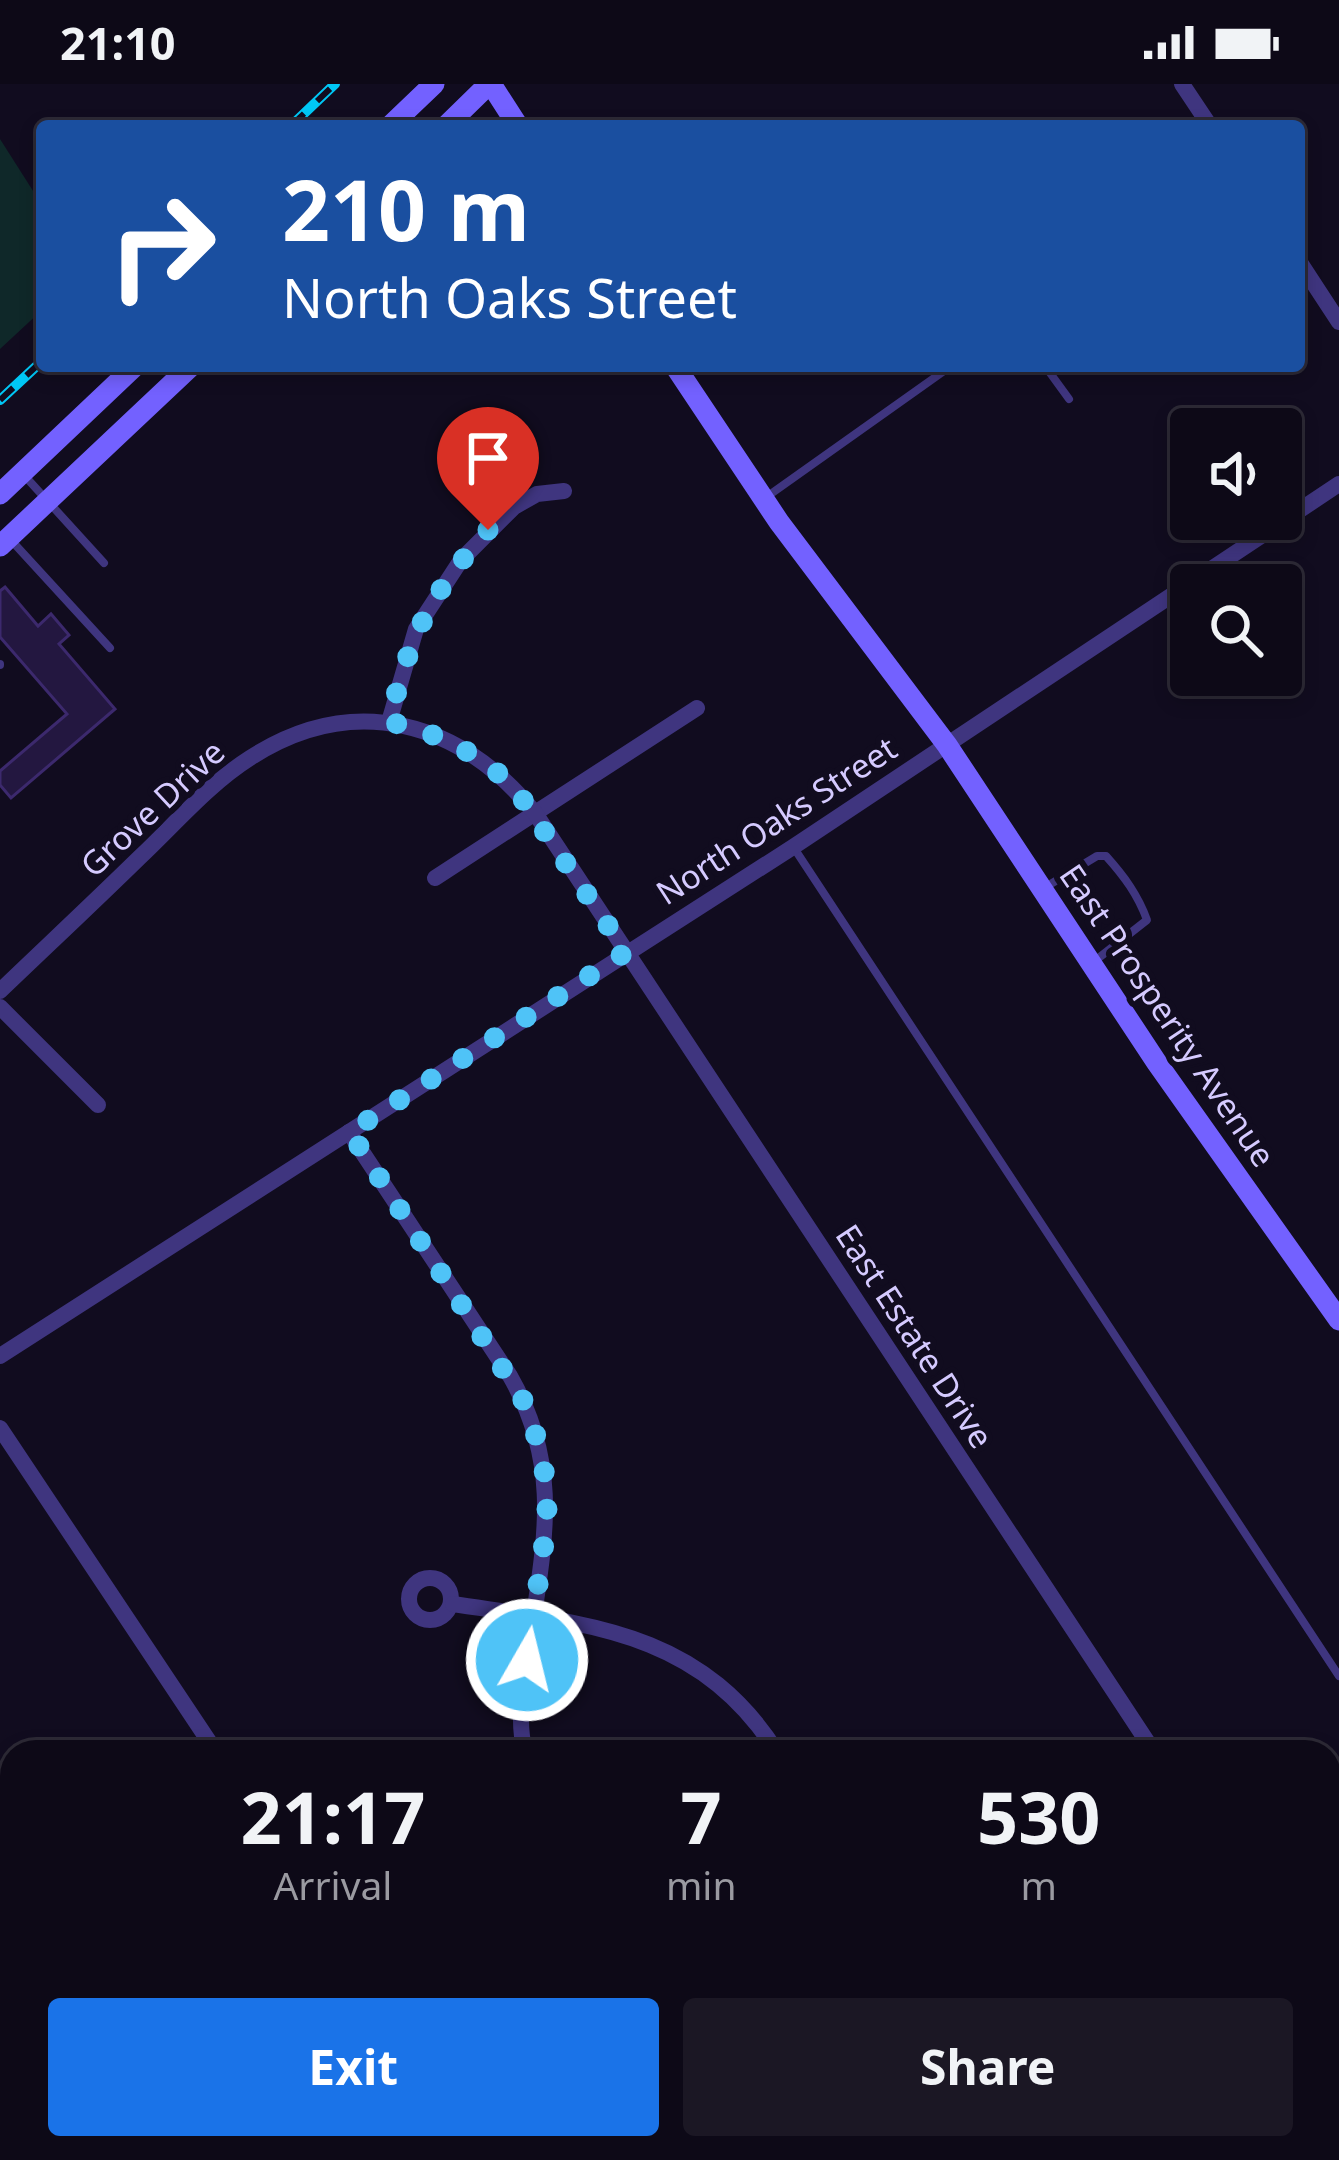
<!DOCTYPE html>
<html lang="en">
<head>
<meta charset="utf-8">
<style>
	:root { --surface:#0d0917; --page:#1b1724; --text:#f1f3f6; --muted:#9a9aa1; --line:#2d2a36; --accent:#1a73e8 }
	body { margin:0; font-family:"Noto Sans",sans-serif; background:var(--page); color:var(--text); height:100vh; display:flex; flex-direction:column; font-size:45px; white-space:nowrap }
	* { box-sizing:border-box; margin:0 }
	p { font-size:39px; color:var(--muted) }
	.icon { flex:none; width:66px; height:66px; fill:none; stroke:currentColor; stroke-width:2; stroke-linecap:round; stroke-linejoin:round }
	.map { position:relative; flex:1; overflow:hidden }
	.details { position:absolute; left:0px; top:1656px; width:1341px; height:420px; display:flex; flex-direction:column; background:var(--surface); border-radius:36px 36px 0 0; box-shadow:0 6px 18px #0003,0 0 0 3px var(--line) }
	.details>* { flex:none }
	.banner { position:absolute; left:36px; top:36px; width:1269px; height:252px; border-radius:12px; box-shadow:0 6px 18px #0003,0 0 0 3px var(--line); background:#1a4fa0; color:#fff; overflow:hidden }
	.buttons { position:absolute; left:1170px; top:324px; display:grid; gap:24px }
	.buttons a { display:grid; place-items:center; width:132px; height:132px; border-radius:12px; background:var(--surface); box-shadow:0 6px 18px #0003,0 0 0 3px var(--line); font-size:60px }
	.pin { position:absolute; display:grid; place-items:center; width:102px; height:102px; color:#fff; margin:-123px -51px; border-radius:50% 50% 50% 0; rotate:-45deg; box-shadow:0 0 12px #0007 }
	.pin .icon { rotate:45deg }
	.me { position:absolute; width:132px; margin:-66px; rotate:8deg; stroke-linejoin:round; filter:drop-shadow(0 0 9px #0008) }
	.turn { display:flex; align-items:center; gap:42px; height:252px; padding:0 48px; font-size:54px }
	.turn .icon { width:156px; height:156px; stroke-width:2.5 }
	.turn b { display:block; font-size:84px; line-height:102px }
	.eta { display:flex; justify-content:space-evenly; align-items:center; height:204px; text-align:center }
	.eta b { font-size:72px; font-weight:700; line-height:84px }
	.button { display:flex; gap:24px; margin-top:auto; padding:24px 48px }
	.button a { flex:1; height:138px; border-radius:12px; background:var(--accent); color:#fff; font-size:48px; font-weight:700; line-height:138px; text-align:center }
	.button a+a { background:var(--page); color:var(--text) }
	.status { display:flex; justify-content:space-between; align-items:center; height:84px; padding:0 60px; background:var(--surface); direction:ltr }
	.status svg { height:33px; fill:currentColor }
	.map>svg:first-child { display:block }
	.green { fill:#0f2829 }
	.building { fill:#231740; stroke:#3c296d; stroke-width:3 }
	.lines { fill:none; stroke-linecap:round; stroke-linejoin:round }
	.service { stroke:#3f357f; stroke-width:8 }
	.minor { stroke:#3f357f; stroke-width:16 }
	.tertiary { stroke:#3f357f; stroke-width:21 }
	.secondary { stroke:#7361ff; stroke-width:21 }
	.rail-casing { stroke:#00c7f5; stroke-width:10 }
	.rail { stroke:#110c1f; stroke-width:6; stroke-dasharray:18; stroke-linecap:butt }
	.route { stroke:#4fc3f7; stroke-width:21; stroke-dasharray:0 37.8 }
	.labels { text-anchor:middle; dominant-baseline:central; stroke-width:12; stroke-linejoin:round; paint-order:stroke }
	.street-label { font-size:33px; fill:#d5caff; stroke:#110c1f }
</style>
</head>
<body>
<div class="status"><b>21:10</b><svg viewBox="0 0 49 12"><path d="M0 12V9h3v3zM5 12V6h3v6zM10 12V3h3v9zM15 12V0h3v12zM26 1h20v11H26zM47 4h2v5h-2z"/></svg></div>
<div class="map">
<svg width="1339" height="2076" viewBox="0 0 1339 2076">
	<rect width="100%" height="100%" fill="#110c1f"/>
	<polygon class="green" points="0,55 42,121 42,226 0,265"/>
	<g class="building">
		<polygon points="5,503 38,542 51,530 69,551 59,560 115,625 11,714 0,701 0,687 67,630 0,553 0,507"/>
		<polygon points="1330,2021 1339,2031 1339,2076 1309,2076 1300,2064 1329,2064"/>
	</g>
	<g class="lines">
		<g class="service">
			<polyline points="1045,282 1069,315"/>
			<polyline points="23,390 104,479"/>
			<polyline points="765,414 951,282"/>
			<polyline points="10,455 110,564"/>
			<polyline points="0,580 0,581"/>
			<polyline points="794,764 1339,1592"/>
			<path d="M1044,804L1097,772H1106C1124,792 1138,811 1147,836L1096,876"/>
			<polyline points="58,2076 76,2064"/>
		</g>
		<g class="minor">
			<polyline points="1182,0 1210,42"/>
			<polyline points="1299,177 1339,238"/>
			<polyline points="389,638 416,545 461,476 514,423 537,410 564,407"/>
			<polyline points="435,794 697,624"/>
			<path d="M0,907C47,862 94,818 140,773C175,740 209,700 250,674C354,607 460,637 535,729L1154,1668"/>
			<polyline points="0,923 98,1021"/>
			<path d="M349,1048L510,1292C564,1386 543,1463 529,1565C524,1599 516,1634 525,1668"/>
			<polyline points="0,1272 793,763 1339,400"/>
			<polyline points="0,1344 216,1668"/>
			<circle cx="430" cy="1515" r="21"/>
			<path d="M453,1520C586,1540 698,1545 777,1668"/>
			<polyline points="0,1865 12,1870"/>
			<polyline points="1329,1927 1339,1940"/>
			<polyline points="0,1941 12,1934"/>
			<polyline points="0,1971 12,1974"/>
			<polyline points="478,2064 486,2076"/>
			<polyline points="755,2064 763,2076"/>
		</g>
		<g class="tertiary">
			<polyline points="1329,1780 1339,1773"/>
			<polyline points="867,2076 884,2064"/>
		</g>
		<g class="secondary">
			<polyline points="491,0 518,42"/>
			<polyline points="390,42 434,0"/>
			<polyline points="446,42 489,0"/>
			<polyline points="675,282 779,438 947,661 1157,979 1339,1236"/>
			<polyline points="0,410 135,282"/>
			<polyline points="0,462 191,282"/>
		</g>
		<defs>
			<g id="rail">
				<polyline points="291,42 335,0"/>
				<polyline points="0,316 42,277"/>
			</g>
		</defs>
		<use href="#rail" class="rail-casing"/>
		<use href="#rail" class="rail"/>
	</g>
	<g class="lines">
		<path class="route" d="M488,446C428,513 410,552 389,638C438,648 479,670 515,704L626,868L350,1048L530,1327L548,1404L546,1446L527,1576"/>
	</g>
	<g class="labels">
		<g class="street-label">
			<text transform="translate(152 724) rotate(-43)">Grove Drive</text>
			<text transform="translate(776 736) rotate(-33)">North Oaks Street</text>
			<text transform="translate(1168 931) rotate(56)">East Prosperity Avenue</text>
			<text transform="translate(915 1252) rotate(57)">East Estate Drive</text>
		</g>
	</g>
</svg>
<div class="buttons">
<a><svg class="icon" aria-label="sound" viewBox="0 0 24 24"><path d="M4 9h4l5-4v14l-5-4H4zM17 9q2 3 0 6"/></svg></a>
<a><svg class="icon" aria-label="search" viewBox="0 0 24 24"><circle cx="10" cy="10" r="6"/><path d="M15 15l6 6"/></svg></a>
</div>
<div class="pin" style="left:488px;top:446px;background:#d93025"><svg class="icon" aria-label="arrive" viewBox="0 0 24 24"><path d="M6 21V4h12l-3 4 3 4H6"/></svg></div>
<svg class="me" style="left:527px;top:1576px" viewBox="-20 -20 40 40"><circle r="17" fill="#4fc3f7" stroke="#fff" stroke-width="3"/><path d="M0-11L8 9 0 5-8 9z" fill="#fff"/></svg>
<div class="banner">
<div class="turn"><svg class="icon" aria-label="right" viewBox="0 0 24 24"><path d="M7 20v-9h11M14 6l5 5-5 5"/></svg><div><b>210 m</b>North Oaks Street</div></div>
</div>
<section class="details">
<div class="eta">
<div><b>21:17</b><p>Arrival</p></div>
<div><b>7</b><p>min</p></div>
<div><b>530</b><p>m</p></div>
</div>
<div class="button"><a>Exit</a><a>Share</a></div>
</section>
</div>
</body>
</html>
